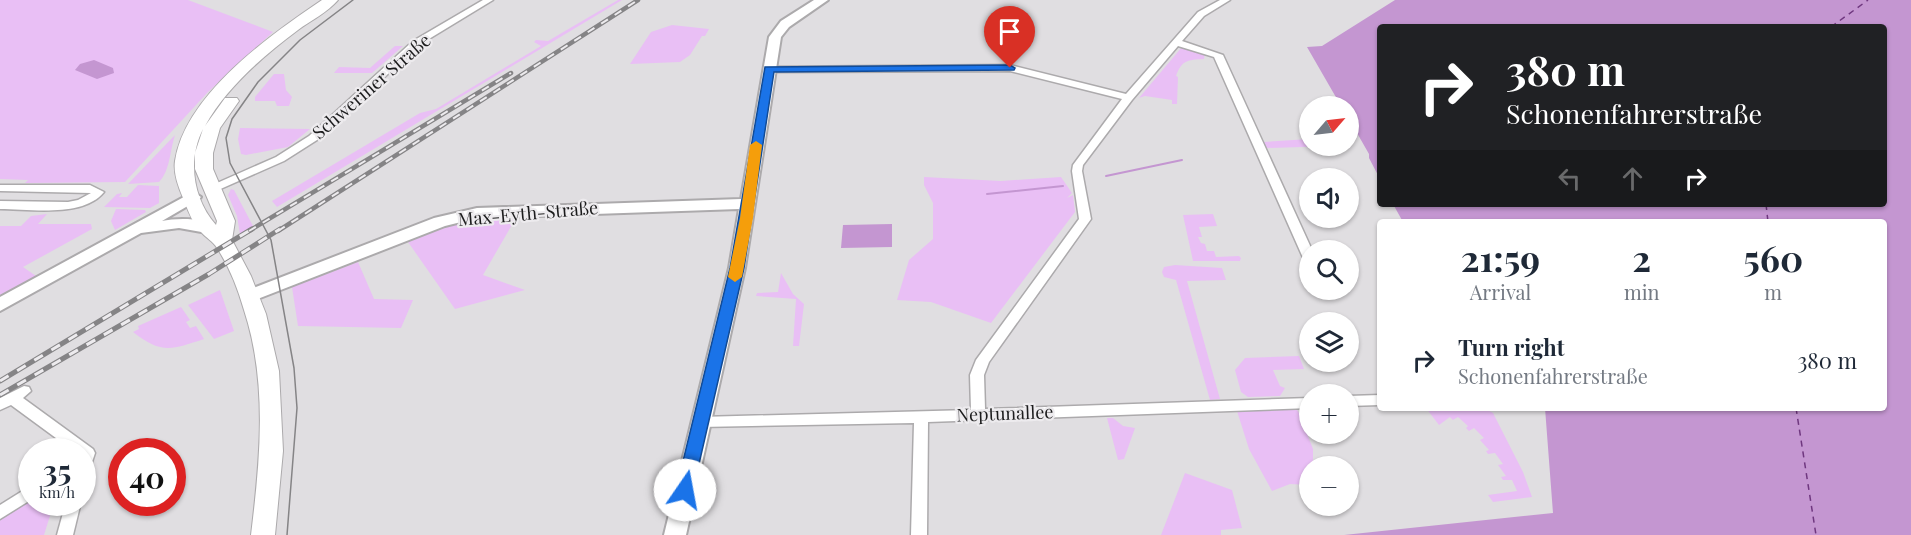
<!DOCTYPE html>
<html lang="en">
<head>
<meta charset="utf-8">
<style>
	:root { --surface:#fff; --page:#f6f6f7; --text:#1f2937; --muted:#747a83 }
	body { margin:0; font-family:"Playfair Display",serif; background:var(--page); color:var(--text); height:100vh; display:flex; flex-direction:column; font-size:22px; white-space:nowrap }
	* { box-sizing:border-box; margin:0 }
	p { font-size:20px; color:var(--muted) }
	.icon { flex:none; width:33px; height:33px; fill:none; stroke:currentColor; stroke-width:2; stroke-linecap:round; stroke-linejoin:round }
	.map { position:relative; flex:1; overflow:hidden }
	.panel { position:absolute; left:1377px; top:219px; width:510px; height:192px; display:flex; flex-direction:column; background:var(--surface); border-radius:6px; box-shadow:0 2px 4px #0004 }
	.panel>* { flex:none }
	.guide { position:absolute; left:1377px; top:24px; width:510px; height:183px; border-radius:6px; box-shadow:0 2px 4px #0004; background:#202124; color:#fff; overflow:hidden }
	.needle { width:39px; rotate:62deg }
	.buttons { position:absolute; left:1299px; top:96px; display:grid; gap:12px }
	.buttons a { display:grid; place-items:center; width:60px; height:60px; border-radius:50%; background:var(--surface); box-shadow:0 2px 4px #0004; font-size:30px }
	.speed { position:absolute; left:18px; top:438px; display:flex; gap:12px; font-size:30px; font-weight:700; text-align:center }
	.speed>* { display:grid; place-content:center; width:78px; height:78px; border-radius:50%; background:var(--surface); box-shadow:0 2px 4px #0004; line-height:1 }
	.speed small { font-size:15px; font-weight:400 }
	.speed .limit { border:9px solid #d22; background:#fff; color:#111 }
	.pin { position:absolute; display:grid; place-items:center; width:51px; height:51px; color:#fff; margin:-62px -26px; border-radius:50% 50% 50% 0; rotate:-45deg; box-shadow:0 0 6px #0007 }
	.pin .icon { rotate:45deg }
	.me { position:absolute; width:66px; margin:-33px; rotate:12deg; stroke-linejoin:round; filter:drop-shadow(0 0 4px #0008) }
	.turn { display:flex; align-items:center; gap:21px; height:126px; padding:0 30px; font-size:27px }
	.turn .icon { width:78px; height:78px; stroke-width:2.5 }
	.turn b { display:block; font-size:42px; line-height:51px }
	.lanes { display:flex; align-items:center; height:57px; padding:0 30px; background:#0003; justify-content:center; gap:30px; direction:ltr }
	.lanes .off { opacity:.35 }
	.eta { display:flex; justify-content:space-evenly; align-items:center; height:102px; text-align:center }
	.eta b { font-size:36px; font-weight:700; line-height:42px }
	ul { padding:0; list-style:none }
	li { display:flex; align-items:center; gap:18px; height:78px; padding:0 30px }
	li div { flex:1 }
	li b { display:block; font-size:22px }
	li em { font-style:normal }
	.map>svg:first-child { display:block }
	.green { fill:#e9bff5 }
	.water { fill:#c496d1 }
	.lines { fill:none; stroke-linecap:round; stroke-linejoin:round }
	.stream { stroke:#c496d1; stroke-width:2 }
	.ferry { stroke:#6f377f; stroke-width:1.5; stroke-dasharray:6 5; stroke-linecap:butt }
	.minor-casing { stroke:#acaaac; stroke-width:3 }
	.tertiary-casing { stroke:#acaaac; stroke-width:4 }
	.primary-casing { stroke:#acaaac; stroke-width:2 }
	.minor { fill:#fff; fill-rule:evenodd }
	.tertiary { fill:#fff; fill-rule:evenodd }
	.primary { fill:#fff; fill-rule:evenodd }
	.tram { stroke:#858486; stroke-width:1.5 }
	.rail-far1-casing { stroke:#858486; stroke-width:4.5 }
	.rail-casing { stroke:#858486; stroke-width:5 }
	.rail-far1 { stroke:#edebee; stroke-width:2; stroke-dasharray:8; stroke-linecap:butt }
	.rail { stroke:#edebee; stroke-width:3; stroke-dasharray:10; stroke-linecap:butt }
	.route { fill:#1a73e8; stroke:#114b97; stroke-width:1.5 }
	.slow { fill:#f59e0b }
	.labels { text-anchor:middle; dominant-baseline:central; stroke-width:4.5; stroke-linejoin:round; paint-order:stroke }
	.street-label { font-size:18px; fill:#1c1c1d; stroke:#edebee }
</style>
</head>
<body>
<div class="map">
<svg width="1911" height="535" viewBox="0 0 1911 535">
	<rect width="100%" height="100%" fill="#e0dee1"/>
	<g class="green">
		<polygon points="0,0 188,0 273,32 208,92 125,182 25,183 28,180 0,179"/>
		<polygon points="618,0 622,0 277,207 272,201 420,113 436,109 541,46 534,42 536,40 548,41"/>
		<polygon points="672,25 709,29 705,36 702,36 690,55 680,62 630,64 651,32"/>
		<polygon points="395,46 403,46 372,73 334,73 339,67 370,68"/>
		<path d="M1182,47L1205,52L1204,59C1187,60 1182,60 1176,76L1178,77L1177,104H1172V100L1145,96L1139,98Z"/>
		<polygon points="274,74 284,74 286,90 292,97 289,106 277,106 275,101 255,101 255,97"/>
		<polygon points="240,128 243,128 310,129 288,147 246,155 241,154 238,139"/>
		<path d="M175,135C170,150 170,171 159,182L128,184Z"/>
		<polygon points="1309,139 1310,146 1339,146 1341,151 1337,151 1334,146 1266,148 1263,142"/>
		<polygon points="924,177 1001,181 1061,177 1072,193 1067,198 1073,195 1075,212 991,323 931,302 897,300 909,260 933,239 933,203 924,185"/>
		<polygon points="138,185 159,186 159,203 150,208 104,207 117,194 122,193 119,197 127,197"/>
		<polygon points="231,189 234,190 253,226 240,234 237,216 228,195"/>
		<polygon points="116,209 145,210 146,212 115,230 111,221"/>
		<polygon points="47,214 38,224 91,224 92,229 23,267 36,276 0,295 0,226 21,226 31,216"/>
		<polygon points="1213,214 1217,226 1199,227 1202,237 1198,237 1201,243 1205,244 1207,251 1214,251 1216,257 1239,256 1241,258 1240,261 1193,261 1183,215"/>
		<polygon points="517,216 483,275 525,290 455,309 408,242 457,223 472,220"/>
		<polygon points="358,262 374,299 413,300 401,328 298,326 292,287"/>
		<polygon points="1175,265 1222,268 1226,280 1187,281 1220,399 1210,400 1176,280 1164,277 1162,272 1164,267"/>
		<polygon points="781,273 793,294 804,304 799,346 793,346 796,299 756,296 757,293 778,292"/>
		<polygon points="220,290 234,331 214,339 188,305"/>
		<path d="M181,307L190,320L186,322L190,328L196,326L204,339C171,350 161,354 133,332L139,329L138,326Z"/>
		<polygon points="1299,356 1304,369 1273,370 1280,386 1285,388 1280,396 1248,397 1241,392 1235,370 1245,358"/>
		<polygon points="1294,408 1298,411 1313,449 1313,466 1310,466 1309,485 1290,484 1272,491 1249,449 1237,411"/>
		<polygon points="1426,408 1484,408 1493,413 1523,472 1532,497 1493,502 1488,495 1517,491 1512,480 1503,480 1501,477 1506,476 1498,465 1503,464 1495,453 1488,454 1486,451 1489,450 1480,440 1484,438 1474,428 1469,431 1466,428 1468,426 1458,417 1453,420 1450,417 1439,425"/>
		<polygon points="1113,418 1123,426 1135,428 1124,459 1118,460 1107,418"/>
		<polygon points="1185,473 1232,490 1242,528 1221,530 1221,535 1161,535"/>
		<polygon points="31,494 32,502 54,503 44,535 0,535 0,515"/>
	</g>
	<g class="water">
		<polygon points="1395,0 1911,0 1911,535 1344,535 1553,513 1545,408 1884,408 1884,222 1403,222 1393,204 1884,204 1884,27 1380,27 1380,179 1369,158 1369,154 1349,119 1348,106 1341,106 1307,47 1322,46"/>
		<polygon points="94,60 113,68 114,73 97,79 75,70 80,64"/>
		<polygon points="892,224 892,247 841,248 843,225"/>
	</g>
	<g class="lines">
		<g class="stream">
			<polyline points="1106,176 1182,160"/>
			<polyline points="987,194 1063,186"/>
		</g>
		<g class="ferry">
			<polyline points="1831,27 1868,0"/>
			<polyline points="1766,204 1768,222"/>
			<polyline points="1796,408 1816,535"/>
		</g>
		<defs>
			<g id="minor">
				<polygon points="483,0 493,0 419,45 317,140 284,161 216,191 208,191 206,189 208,187 276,157 309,136 413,41"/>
				<polygon points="1220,0 1230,0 1204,16 1182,41 1223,55 1312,250 1310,250 1310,264 1304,260 1214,57 1178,46 1132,100 1083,165 1082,171 1091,219 989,362 984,375 985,409 1310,398 1310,408 928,422 927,535 911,535 914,423 700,427 695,426 693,422 695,418 700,417 971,410 970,375 976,360 1079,219 1072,171 1073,165 1122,99 1010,71 769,72 766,71 766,67 1010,65 1126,94 1198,12"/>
				<path d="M0,185H90L104,192C83,218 30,209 0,209V201L68,202L78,200L91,193L0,191Z"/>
				<polygon points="24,386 29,387 31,391 23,398 93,449 95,453 87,477 82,479 82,452 75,452 11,405 0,410 0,398"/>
				<polygon points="1380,395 1380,405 1348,406 1348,396"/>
				<polygon points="32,485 32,499 0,519 0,505"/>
				<polygon points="66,502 81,502 73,535 57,535"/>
			</g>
			<g id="tertiary">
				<polygon points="814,0 828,0 789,27 781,37 745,268 686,535 664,535 729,268 739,209 477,218 445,226 255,300 243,300 241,296 243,292 434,218 477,208 741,199 769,37 781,21"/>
				<path d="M193,192L201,197L198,200L162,221C176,218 206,217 215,228L213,232L207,233L179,228L141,233L0,311V297Z"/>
			</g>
			<path id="primary" d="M322,0H338C328,12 310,21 298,30C263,56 226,88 205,126L225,98H237L239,101L220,128L213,153V169L235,221L232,240L251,276L266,314L279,371L283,451L275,535H251C260,461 268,383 244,310C238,289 229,266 217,248C213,241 206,238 201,232C193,224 188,211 184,200C179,189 173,174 175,161C185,95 270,35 322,0ZM203,129L195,153V169L217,221L216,225C193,199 187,160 203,129Z"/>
		</defs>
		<use href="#minor" class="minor-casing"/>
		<use href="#tertiary" class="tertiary-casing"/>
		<use href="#primary" class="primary-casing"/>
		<use href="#minor" class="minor"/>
		<use href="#tertiary" class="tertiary"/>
		<use href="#primary" class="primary"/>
		<polyline class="tram" points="287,535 297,408 294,368 271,240 230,163 226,138 232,119 258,82 300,40 353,0"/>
		<defs>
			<g id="rail-far1">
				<polyline points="249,231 511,73"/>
				<polyline points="278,231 638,0"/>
			</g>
			<g id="rail">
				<polyline points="0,381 252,229"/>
				<polyline points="0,395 209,274 280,229"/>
			</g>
		</defs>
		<use href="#rail-far1" class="rail-far1-casing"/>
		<use href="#rail" class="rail-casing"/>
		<use href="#rail-far1" class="rail-far1"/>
		<use href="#rail" class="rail"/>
	</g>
	<polygon class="route" points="1010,65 1015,68 1014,70 774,72 744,268 693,490 691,495 685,497 679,495 676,490 730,268 765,67"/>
	<polygon class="slow" points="756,141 762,145 753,218 742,277 735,282 728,277 740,218 750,145"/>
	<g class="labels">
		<g class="street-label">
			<text transform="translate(371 86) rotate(-41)">Schweriner Straße</text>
			<text transform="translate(528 213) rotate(-5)">Max-Eyth-Straße</text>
			<text transform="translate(1005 413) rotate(-2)">Neptunallee</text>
		</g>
	</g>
</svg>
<div class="buttons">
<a><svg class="needle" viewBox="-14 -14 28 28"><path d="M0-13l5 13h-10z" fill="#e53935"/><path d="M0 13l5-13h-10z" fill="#747a83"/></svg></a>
<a><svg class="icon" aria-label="sound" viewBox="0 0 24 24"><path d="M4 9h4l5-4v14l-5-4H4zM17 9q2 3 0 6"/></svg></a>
<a><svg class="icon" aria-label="search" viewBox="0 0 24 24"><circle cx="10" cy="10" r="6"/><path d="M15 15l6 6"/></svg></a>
<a><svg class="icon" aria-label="layers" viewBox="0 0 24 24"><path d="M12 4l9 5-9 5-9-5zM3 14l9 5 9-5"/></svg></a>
<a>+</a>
<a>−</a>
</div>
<div class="speed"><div>35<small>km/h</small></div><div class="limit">40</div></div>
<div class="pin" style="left:1010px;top:68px;background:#d93025"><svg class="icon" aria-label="arrive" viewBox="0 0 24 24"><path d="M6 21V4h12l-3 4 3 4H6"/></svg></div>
<svg class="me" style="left:685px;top:490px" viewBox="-20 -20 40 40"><circle r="19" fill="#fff"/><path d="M0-13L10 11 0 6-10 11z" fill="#1a73e8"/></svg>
<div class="guide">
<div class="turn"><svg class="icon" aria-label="right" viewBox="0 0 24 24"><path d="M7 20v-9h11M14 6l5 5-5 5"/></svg><div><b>380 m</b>Schonenfahrerstraße</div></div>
<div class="lanes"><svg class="icon off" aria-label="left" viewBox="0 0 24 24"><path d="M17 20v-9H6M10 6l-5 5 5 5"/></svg><svg class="icon off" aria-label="ahead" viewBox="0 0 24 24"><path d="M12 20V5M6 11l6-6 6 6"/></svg><svg class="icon" aria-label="right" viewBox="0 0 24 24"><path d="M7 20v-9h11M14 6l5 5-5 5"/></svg></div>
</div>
<section class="panel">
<div class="eta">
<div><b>21:59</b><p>Arrival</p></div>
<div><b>2</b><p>min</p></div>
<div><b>560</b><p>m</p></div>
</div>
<ul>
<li><svg class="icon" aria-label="right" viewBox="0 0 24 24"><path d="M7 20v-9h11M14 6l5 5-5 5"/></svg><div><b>Turn right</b><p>Schonenfahrerstraße</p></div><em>380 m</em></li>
</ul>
</section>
</div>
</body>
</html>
